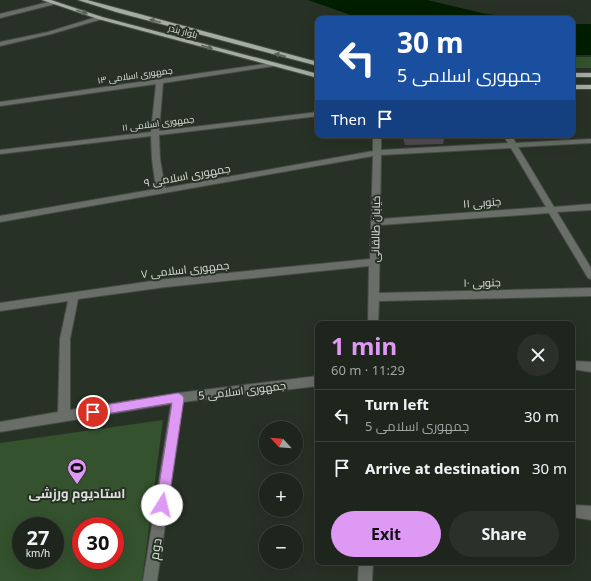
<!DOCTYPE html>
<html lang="en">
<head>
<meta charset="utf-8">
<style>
	:root { --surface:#1e251c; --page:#2b3129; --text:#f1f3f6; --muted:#a1a5a3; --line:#3c423b; --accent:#dd99f3 }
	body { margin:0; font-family:"Noto Sans",Cairo,sans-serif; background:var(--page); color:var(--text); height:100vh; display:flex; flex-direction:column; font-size:15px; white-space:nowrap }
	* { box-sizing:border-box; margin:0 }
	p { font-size:13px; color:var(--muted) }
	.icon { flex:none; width:22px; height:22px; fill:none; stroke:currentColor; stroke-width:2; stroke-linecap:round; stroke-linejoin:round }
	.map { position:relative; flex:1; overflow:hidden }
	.sheet { position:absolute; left:315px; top:321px; width:260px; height:244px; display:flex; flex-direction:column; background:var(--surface); border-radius:8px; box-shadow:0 4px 16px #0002,0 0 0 1px var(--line) }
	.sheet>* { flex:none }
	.hud { position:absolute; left:315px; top:16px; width:260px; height:122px; border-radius:8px; box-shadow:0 4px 16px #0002,0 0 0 1px var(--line); background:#1a4fa0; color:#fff; overflow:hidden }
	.needle { width:26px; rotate:296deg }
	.buttons { position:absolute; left:259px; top:421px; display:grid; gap:8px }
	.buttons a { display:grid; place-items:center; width:44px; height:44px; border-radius:50%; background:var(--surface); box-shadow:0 4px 16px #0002,0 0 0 1px var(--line); font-size:20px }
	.speed { position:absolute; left:12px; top:517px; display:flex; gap:8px; font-size:20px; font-weight:700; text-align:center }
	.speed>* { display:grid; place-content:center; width:52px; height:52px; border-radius:50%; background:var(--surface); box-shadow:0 4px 16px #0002,0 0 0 1px var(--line); line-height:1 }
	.speed small { font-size:10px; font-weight:400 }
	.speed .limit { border:6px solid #d22; background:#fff; color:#111 }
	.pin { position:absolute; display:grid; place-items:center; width:34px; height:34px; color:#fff; margin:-17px; border:2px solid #fff; border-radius:50%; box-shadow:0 1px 4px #0007 }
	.me { position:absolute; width:44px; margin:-22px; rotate:9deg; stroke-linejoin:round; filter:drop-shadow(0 0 3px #0008) }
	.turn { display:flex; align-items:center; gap:14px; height:84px; padding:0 16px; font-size:18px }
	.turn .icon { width:52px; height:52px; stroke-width:2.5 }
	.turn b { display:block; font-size:28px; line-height:34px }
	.then { display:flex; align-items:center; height:38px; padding:0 16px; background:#0003; gap:8px; font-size:15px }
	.round { display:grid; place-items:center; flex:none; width:42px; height:42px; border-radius:21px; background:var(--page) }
	.overview { display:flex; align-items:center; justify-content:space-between; height:68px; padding:0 16px }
	h1 { font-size:24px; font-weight:700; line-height:30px; color:var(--accent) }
	.action { display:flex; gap:8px; margin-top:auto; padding:8px 16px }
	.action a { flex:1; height:46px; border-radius:24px; background:var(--accent); color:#111; font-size:16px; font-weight:700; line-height:46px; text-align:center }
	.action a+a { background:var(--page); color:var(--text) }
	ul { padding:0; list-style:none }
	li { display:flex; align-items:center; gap:12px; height:52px; padding:0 16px; border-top:1px solid var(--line) }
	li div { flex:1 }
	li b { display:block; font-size:15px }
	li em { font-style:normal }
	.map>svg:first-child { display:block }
	.green { fill:#34522d; fill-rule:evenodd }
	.water { fill:#011e00 }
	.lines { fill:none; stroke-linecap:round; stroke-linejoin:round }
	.minor-casing { stroke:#454d43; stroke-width:2 }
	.major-casing { stroke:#454d43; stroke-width:2 }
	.minor { fill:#696e68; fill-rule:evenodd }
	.major { fill:#a4ada1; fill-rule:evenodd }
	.wall { fill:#534b56 }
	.building { fill:#615764; stroke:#443d46 }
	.oneway { fill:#5a6357 }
	.route { fill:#dd99f3; stroke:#90639e }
	.labels { text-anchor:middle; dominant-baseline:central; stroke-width:4; stroke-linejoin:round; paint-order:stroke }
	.far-street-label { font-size:9px; fill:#dce2da; stroke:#283126 }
	.street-label { font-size:11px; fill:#dce2da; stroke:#283126 }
	.near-poi-label { font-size:13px; font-weight:bold; fill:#dce2da; stroke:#283126 }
	.near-street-label { font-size:13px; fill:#dce2da; stroke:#283126 }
</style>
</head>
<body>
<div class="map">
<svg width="591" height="581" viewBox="0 0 591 581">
	<rect width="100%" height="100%" fill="#283126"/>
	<g class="green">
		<rect x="572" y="57" width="19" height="11"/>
		<path d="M163,420L142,581H0V443ZM21,526H55V560H21ZM81,526H115V560H81Z"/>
	</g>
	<g class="water">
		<polygon points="308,0 427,0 486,14 527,19 362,19"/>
		<rect x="572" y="24" width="19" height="31"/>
	</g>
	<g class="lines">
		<defs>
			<g id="minor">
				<polygon points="53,1 56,3 55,4 0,18 0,14"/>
				<polygon points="100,16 103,18 102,19 51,34 0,46 0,42 48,32"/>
				<path d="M272,63L274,64V66L163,83L159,131L318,112V116L159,135L160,159L165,188L373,151V135H381V150L508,143L503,135H511L516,143L591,139V143L518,147L554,207L591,204V210L557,212L591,268V279L588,278L549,213L380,225L379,293L591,288V296L379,301L378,324H368L369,266L166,287L78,299L70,339V410L178,393L318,376V386L183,402L157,581H143L171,404L0,432V422L58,412L60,339L68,301L0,311V303L166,279L370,259L373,156L0,222V216L156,189L152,159L151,136L0,154V150L151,132L156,84L0,106V102ZM511,148L546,207L380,219L381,155Z"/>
				<polygon points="572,361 591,362 591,372 572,369"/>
				<polygon points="572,505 591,506 591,520 572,517"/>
				<polygon points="359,562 373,562 372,581 358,581"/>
			</g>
			<g id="major">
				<polygon points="42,0 51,0 102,17 318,74 318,78 98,19"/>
				<polygon points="78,0 87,0 318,62 318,66 116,12"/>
				<rect x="572" y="73" width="19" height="4"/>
				<rect x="572" y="85" width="19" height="4"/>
			</g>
		</defs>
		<use href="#minor" class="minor-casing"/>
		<use href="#major" class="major-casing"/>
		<use href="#minor" class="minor"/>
		<use href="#major" class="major"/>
	</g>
	<polygon class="wall" points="402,135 445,135 443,144 405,145"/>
	<polygon class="building" points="406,135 445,135 406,137"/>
	<defs><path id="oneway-solid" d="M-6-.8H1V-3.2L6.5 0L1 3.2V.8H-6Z"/></defs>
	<g class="oneway">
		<use href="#oneway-solid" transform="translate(82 12) rotate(17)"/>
		<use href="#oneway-solid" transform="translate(155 21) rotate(-165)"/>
		<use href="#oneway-solid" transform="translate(207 47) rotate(15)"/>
		<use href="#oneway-solid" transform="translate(280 55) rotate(-166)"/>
	</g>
	<polygon class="route" points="178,393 182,395 184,398 168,505 166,509 162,511 157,509 156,505 172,403 93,416 89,415 87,412 89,409 93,407"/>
	<defs>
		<symbol id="stadium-pin" viewBox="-11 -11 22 30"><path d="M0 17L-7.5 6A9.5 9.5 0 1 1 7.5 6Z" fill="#dd99f3" stroke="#283126"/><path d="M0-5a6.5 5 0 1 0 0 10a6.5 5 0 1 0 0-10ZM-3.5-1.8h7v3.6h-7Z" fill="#111"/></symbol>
	</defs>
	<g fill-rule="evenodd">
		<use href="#stadium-pin" x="66" y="457" width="22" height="30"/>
	</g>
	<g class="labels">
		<g class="far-street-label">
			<text transform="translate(183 31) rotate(15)">بلوار بندر</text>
			<text transform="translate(135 75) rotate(-8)">جمهوری اسلامی ۱۳</text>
			<text transform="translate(158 123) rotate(-7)">جمهوری اسلامی ۱۱</text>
		</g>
		<g class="street-label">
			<text transform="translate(187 175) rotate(-10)">جمهوری اسلامی ۹</text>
			<text transform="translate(482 202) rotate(-4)">۱۱ جنوبی</text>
			<text transform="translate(375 229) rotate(-89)">خیابان طالقانی</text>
			<text transform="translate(185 269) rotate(-6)">جمهوری اسلامی ۷</text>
			<text transform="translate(482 282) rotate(-1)">۱۰ جنوبی</text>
			<text transform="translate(242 390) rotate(-7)">جمهوری اسلامی 5</text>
		</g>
		<g class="near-poi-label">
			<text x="77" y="493">استادیوم ورزشی</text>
		</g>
		<g class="near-street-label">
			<text transform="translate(155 549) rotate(-81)">دوم</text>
		</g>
	</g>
</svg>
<div class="buttons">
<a><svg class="needle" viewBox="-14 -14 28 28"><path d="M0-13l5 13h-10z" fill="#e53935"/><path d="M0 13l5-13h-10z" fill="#a1a5a3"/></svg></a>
<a>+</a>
<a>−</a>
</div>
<div class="speed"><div>27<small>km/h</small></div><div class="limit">30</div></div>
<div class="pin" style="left:93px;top:412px;background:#d93025"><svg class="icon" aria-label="arrive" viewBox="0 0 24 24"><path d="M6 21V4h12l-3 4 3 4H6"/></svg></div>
<svg class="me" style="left:162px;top:505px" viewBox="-20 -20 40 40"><circle r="19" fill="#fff"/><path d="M0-13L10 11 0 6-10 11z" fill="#dd99f3"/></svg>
<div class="hud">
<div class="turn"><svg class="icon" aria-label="left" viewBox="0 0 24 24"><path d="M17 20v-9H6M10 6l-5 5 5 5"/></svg><div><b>30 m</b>جمهوری اسلامی 5</div></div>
<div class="then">Then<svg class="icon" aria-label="arrive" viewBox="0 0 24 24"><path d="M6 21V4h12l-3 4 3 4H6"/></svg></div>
</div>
<section class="sheet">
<div class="overview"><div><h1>1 min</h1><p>60 m · 11:29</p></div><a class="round"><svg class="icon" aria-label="close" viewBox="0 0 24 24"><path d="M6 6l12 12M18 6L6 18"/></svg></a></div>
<ul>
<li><svg class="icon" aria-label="left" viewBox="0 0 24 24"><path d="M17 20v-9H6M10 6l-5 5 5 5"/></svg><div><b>Turn left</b><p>جمهوری اسلامی 5</p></div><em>30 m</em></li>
<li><svg class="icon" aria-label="arrive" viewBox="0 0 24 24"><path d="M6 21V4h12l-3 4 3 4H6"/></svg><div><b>Arrive at destination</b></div><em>30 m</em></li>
</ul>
<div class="action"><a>Exit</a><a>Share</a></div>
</section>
</div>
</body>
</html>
